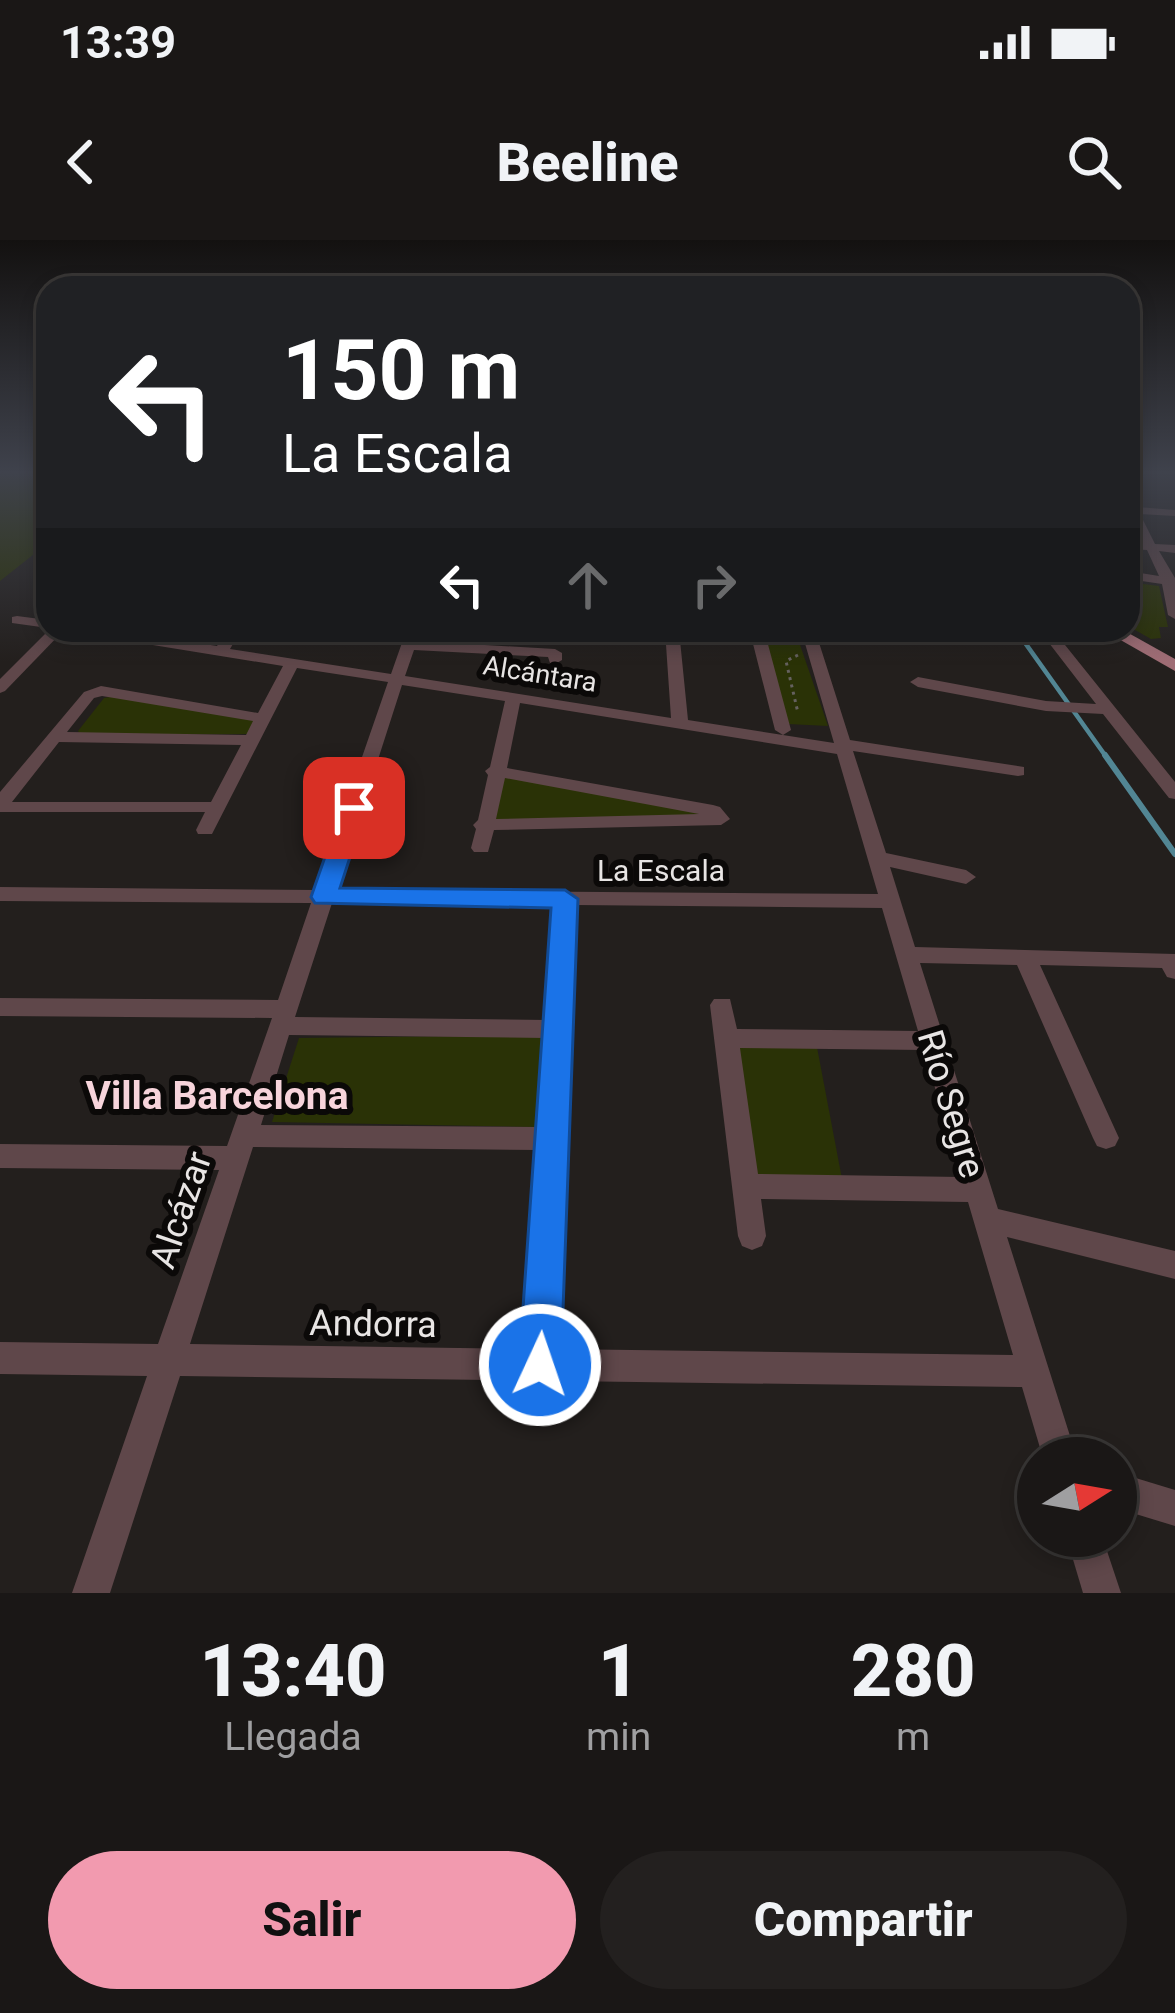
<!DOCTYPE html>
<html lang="es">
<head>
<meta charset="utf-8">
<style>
	:root { --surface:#1a1716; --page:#23201f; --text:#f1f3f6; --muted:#9f9fa1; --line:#383635; --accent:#f29aaf }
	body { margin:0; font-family:Roboto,sans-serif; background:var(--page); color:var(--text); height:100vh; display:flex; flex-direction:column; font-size:45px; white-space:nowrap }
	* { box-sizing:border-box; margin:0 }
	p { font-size:39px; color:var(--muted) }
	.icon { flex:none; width:66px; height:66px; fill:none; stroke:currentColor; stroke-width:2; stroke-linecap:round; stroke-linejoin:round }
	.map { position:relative; height:1353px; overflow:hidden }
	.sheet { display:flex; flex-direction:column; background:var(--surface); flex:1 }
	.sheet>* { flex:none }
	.hud { position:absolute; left:36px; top:36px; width:1104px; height:366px; border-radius:36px; box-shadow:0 6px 18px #0003,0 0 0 3px var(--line); background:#202124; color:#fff; overflow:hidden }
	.needle { width:78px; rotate:79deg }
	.fabs { position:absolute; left:1017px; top:1197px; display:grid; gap:24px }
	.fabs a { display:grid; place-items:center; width:120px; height:120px; border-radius:50%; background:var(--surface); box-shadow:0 6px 18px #0003,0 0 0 3px var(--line); font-size:60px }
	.pin { position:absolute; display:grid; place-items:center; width:102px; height:102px; color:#fff; margin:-51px; border-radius:24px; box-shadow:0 6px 18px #0006 }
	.me { position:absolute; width:132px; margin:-66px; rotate:3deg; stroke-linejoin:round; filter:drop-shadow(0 0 9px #0008) }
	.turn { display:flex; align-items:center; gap:42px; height:252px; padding:0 48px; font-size:54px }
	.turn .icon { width:156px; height:156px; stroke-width:2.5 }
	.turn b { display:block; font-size:84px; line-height:102px }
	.lanes { display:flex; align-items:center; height:114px; padding:0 48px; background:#0003; justify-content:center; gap:60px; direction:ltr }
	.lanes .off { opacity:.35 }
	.eta { display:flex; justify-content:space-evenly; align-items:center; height:204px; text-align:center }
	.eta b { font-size:72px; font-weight:800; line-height:84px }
	.button { display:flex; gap:24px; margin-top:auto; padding:24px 48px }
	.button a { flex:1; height:138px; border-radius:72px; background:var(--accent); color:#111; font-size:48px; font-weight:800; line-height:138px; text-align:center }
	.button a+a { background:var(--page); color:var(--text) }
	.status { display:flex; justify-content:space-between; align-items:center; height:84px; padding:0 60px; background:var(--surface); direction:ltr }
	.status svg { height:33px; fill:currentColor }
	header { display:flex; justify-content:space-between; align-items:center; height:156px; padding:0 48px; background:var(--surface); font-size:54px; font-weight:800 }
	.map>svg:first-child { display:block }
	.green { fill:#2a3206 }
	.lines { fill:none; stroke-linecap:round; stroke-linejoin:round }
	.stream-far1 { stroke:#528694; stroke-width:4.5 }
	.stream { stroke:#528694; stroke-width:6 }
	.path { stroke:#65615f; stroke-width:3; stroke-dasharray:3 4.5; stroke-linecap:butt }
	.minor { fill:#5f474a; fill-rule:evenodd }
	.major { fill:#9e6c74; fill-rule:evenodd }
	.route { fill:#1a73e8; stroke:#114b97; stroke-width:3 }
	.labels { text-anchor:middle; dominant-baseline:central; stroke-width:12; stroke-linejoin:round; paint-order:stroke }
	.far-street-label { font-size:27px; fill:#e8e5e4; stroke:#0b0908 }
	.street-label { font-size:30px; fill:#e8e5e4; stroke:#0b0908 }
	.near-street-label { font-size:36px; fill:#e8e5e4; stroke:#0b0908 }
	.near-neighbourhood-label { font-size:39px; font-weight:bold; fill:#f7d4db; stroke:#0b0908 }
</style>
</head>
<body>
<div class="status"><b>13:39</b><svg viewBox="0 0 49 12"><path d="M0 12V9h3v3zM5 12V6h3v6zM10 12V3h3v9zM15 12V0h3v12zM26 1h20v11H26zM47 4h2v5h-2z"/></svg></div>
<header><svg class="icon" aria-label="back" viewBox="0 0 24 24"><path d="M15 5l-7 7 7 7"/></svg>Beeline<svg class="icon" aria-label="search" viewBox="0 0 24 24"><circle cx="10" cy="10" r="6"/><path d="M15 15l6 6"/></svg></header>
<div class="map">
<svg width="1175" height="1353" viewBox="0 0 1175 1353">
	<rect width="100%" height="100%" fill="#231f1d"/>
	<g class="green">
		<polygon points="0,233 48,233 48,303 0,341"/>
		<polygon points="1128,342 1159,346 1168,387 1159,387 1161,398 1151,399 1128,386"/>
		<polygon points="765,398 798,399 828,486 788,484"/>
		<polygon points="115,456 257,481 249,494 81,495 78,491 104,458"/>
		<polygon points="497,533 718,576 486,583"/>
		<polygon points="542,795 536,887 272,882 299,798"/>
		<polygon points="816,802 842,939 754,938 733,803"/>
	</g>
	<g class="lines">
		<polyline class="stream-far1" points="1016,390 1107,518"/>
		<polyline class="stream" points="1105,515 1175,614"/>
		<polyline class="path" points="798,415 786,421 798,473"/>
		<g class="minor">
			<polygon points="1128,258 1137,267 1175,270 1175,276 1140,274 1155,304 1175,305 1175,313 1159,311 1175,338 1175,379 1168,375 1162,344 1128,339 1128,331 1159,336 1147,310 1128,309 1128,301 1143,303 1128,273"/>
			<polygon points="17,376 48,380 48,388 12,383 12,377"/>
			<polygon points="49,390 64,390 5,451 0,453 0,439"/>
			<path d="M78,390H112L217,406L227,390H241L230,409L391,434L404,397L379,390H420L416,401L555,409L562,413V420L555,424L550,423L548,417L414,410L405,436L671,478L665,390H679L688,480L834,503L804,400L766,397L791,490L783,495L775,490L751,396L727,390H815L850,500L1024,527V535L1018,536L853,511L886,613L966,630L976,637L966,644L890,627L915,707L1175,714V739L1167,737L1162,728L1040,725L1119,898L1115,906L1106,909L1097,906L1093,898L1017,725L920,723L998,969L1175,1011V1039L1007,997L1077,1218H1043L1022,1147L180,1136L110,1353H72L147,1136L0,1134V1102L158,1104L219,930L0,928V904L227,906L272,778L0,776V758L278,760L311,663L0,661V647L316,650L388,442L297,428L212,594H198L196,590L205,572H0V552L84,452L101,446L258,473L283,426L85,394ZM402,445L505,461L490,527L485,531L488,535L478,580L473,585L476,589L471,608L474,612H488L494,590L721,585L730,579L720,567L713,565L507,528L520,463L837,514L878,654L336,650ZM102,456L253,481L246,495L67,492L94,458ZM59,502L241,505L211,562H12ZM505,538L699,574L496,579ZM332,663L554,665L547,780L295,777ZM575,665L882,668L918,791L737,789L730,759H714L710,765L738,996L742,1006L752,1010L762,1006L766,996L761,959L968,962L1013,1115L557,1109ZM289,795L546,798L540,887L261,885ZM740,808L924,810L961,937L758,934ZM253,907L538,910L525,1109L190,1104Z"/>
			<path d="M327,390H364C356,397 335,397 327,390Z"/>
			<polygon points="1039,390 1053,390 1175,542 1175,559 1169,558 1103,474 1046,471 918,447 910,442 918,437 1046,461 1096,464"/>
			<polygon points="1116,1232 1175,1250 1175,1286 1116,1268"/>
			<polygon points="1066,1296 1102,1296 1121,1353 1083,1353"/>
		</g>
		<polygon class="major" points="1103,390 1123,390 1175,419 1175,431"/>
	</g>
	<linearGradient id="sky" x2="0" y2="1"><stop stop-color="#131110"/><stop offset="0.55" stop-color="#3f424c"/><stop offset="1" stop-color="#3f424c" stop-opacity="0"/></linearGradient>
	<rect width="1175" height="422" fill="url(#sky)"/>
	<polygon class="route" points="354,561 366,568 340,648 565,650 578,659 561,1125 555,1140 540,1146 525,1140 519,1125 551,668 315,663 311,657 342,568"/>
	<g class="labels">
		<g class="far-street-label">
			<text transform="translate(540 434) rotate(9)">Alcántara</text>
		</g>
		<g class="street-label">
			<text x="661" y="630">La Escala</text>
		</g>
		<g class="near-street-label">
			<text transform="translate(951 864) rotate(73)">Río Segre</text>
			<text transform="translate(181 970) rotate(-71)">Alcázar</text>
			<text transform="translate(373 1084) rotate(1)">Andorra</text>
		</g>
		<g class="near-neighbourhood-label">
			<text x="217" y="856">Villa Barcelona</text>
		</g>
	</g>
</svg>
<div class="fabs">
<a><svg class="needle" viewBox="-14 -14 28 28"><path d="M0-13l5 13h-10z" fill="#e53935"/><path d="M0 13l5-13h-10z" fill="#9f9fa1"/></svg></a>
</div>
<div class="pin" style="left:354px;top:568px;background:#d93025"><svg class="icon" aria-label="arrive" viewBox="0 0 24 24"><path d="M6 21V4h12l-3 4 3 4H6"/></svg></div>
<svg class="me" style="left:540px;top:1125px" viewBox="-20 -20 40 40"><circle r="17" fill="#1a73e8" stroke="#fff" stroke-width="3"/><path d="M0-11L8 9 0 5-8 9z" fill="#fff"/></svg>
<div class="hud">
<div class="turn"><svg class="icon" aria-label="left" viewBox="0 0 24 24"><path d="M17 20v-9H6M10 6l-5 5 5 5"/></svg><div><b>150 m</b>La Escala</div></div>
<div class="lanes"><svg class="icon" aria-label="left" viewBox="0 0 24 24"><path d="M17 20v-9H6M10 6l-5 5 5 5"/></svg><svg class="icon off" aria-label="ahead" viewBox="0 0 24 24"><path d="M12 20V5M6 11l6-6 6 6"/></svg><svg class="icon off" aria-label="right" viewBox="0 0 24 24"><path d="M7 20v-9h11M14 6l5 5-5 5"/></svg></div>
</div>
</div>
<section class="sheet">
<div class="eta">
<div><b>13:40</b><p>Llegada</p></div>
<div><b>1</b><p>min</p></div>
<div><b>280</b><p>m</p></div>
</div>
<div class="button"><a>Salir</a><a>Compartir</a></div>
</section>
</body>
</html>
